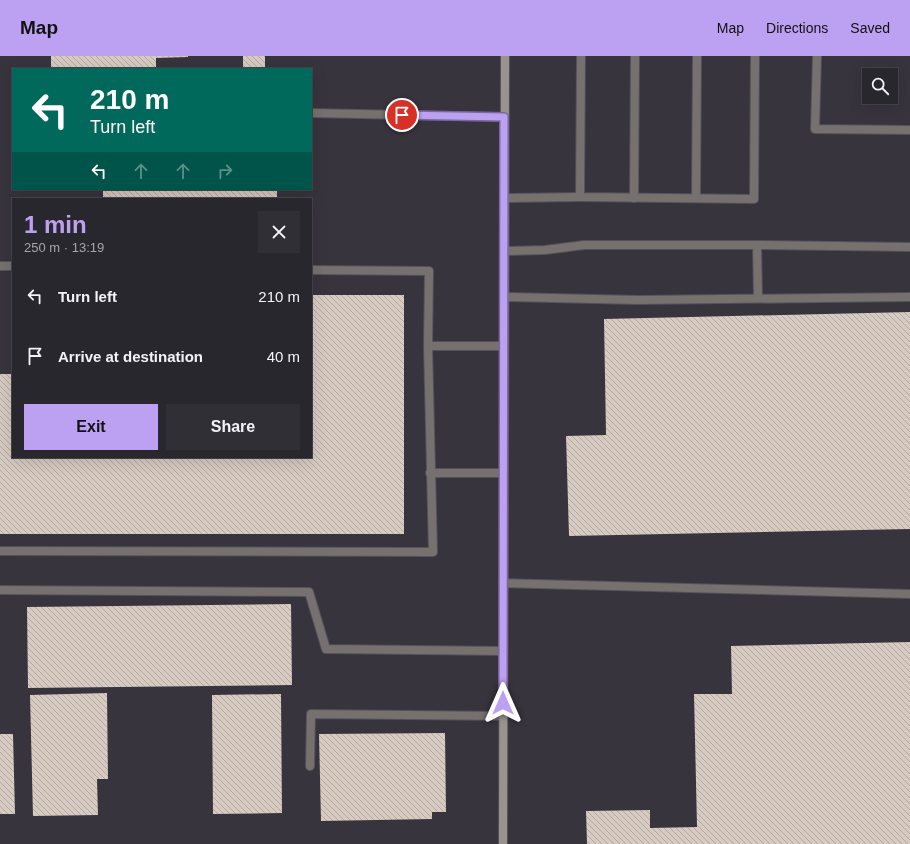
<!DOCTYPE html>
<html lang="en">
<head>
<meta charset="utf-8">
<style>
	:root { --surface:#29272e; --page:#312f36; --text:#f1f3f6; --muted:#a5a5aa; --line:#45444a; --accent:#bca0f2 }
	body { margin:0; font-family:Helvetica,sans-serif; background:var(--page); color:var(--text); height:100vh; display:flex; flex-direction:column; font-size:15px; white-space:nowrap }
	* { box-sizing:border-box; margin:0 }
	p { font-size:13px; color:var(--muted) }
	.icon { flex:none; width:22px; height:22px; fill:none; stroke:currentColor; stroke-width:2; stroke-linecap:round; stroke-linejoin:round }
	.map { position:relative; flex:1; overflow:hidden }
	.sheet { position:absolute; left:12px; top:142px; width:300px; height:260px; display:flex; flex-direction:column; background:var(--surface); border-radius:0px; box-shadow:0 4px 16px #0002,0 0 0 1px var(--line) }
	.sheet>* { flex:none }
	.top-card { position:absolute; left:12px; top:12px; width:300px; height:122px; border-radius:0px; box-shadow:0 4px 16px #0002,0 0 0 1px var(--line); background:#00695c; color:#fff; overflow:hidden }
	.buttons { position:absolute; left:862px; top:12px; display:grid; gap:8px }
	.buttons a { display:grid; place-items:center; width:36px; height:36px; border-radius:0px; background:var(--surface); box-shadow:0 4px 16px #0002,0 0 0 1px var(--line); font-size:20px }
	.pin { position:absolute; display:grid; place-items:center; width:34px; height:34px; color:#fff; margin:-17px; border:2px solid #fff; border-radius:50%; box-shadow:0 1px 4px #0007 }
	.me { position:absolute; width:44px; margin:-22px; rotate:0deg; stroke-linejoin:round; filter:drop-shadow(0 0 3px #0008) }
	.turn { display:flex; align-items:center; gap:14px; height:84px; padding:0 12px; font-size:18px }
	.turn .icon { width:52px; height:52px; stroke-width:2.5 }
	.turn b { display:block; font-size:28px; line-height:34px }
	.lanes { display:flex; align-items:center; height:38px; padding:0 12px; background:#0003; justify-content:center; gap:20px; direction:ltr }
	.lanes .off { opacity:.35 }
	.round { display:grid; place-items:center; flex:none; width:42px; height:42px; border-radius:0px; background:var(--page) }
	.head { display:flex; align-items:center; justify-content:space-between; height:68px; padding:0 12px }
	h1 { font-size:24px; font-weight:600; line-height:30px; color:var(--accent) }
	.button { display:flex; gap:8px; margin-top:auto; padding:8px 12px }
	.button a { flex:1; height:46px; border-radius:0px; background:var(--accent); color:#111; font-size:16px; font-weight:600; line-height:46px; text-align:center }
	.button a+a { background:var(--page); color:var(--text) }
	ul { padding:0; list-style:none }
	li { display:flex; align-items:center; gap:12px; height:60px; padding:0 12px }
	li div { flex:1 }
	li b { display:block; font-size:15px }
	li em { font-style:normal }
	header { display:flex; align-items:center; gap:24px; box-sizing:border-box; height:56px; padding:0 20px; background:var(--accent); color:#111 }
	header strong { font-size:19px }
	nav { display:flex; gap:22px; margin-inline-start:auto; font-size:14px }
	.map>svg:first-child { display:block }
	.building { fill:url(#building-back-hatch) }
	.lines { fill:none; stroke-linecap:round; stroke-linejoin:round }
	.lane-casing { stroke:#53515a; stroke-width:10 }
	.secondary-casing { stroke:#53515a; stroke-width:10 }
	.lane { stroke:#76716e; stroke-width:8 }
	.secondary { stroke:#9a928d; stroke-width:8 }
	.route-casing { stroke:#7a689d; stroke-width:10 }
	.route { stroke:#bca0f2; stroke-width:7 }
</style>
</head>
<body>
<header>
<strong>Map</strong>
<nav><a>Map</a><a>Directions</a><a>Saved</a></nav>
</header>
<div class="map">
<svg width="910" height="788" viewBox="0 0 910 788">
	<defs>
		<pattern id="building-back-hatch" width="6" height="6" patternUnits="userSpaceOnUse"><rect width="6" height="6" fill="#d6cac1"/><path d="M-1 5l2 2M0 0l6 6M5-1l2 2" fill="none" stroke="#b2a9a2"/></pattern>
	</defs>
	<rect width="100%" height="100%" fill="#37343e"/>
	<g class="building">
		<polygon points="51,0 188,0 188,1 156,2 156,13 51,13"/>
		<rect x="243" y="0" width="22" height="13"/>
		<rect x="103" y="133" width="174" height="10"/>
		<polygon points="311,239 404,239 404,478 0,478 0,318 13,318 13,401 311,401"/>
		<polygon points="910,256 910,473 569,480 566,380 606,379 604,263"/>
		<polygon points="291,548 292,629 28,632 27,551"/>
		<polygon points="910,586 910,788 587,788 586,755 650,754 650,772 697,771 694,638 732,638 731,590"/>
		<polygon points="107,637 108,723 97,723 98,759 33,760 30,639"/>
		<polygon points="281,638 282,757 213,758 212,639"/>
		<polygon points="445,677 446,756 432,756 432,763 321,765 319,678"/>
		<polygon points="0,678 13,678 15,758 0,758"/>
	</g>
	<g class="lines">
		<defs>
			<g id="lane">
				<polyline points="581,0 580,141 754,143 755,0"/>
				<polyline points="817,0 815,73 910,74"/>
				<polyline points="311,57 505,61"/>
				<polyline points="505,142 580,141"/>
				<polyline points="634,142 635,0"/>
				<polyline points="696,142 697,0"/>
				<polyline points="757,189 758,242"/>
				<polyline points="505,195 545,194 584,189 757,189 910,191"/>
				<polyline points="0,210 13,210"/>
				<polyline points="504,241 638,244 910,241"/>
				<polyline points="428,290 504,290"/>
				<polyline points="430,417 504,417"/>
				<polyline points="0,495 433,496 428,290 429,215 311,214"/>
				<polyline points="503,527 910,538"/>
				<polyline points="0,534 309,536 326,593 503,595"/>
				<polyline points="310,710 311,658 503,660"/>
			</g>
			<polyline id="secondary" points="503,788 505,0"/>
		</defs>
		<use href="#lane" class="lane-casing"/>
		<use href="#secondary" class="secondary-casing"/>
		<use href="#lane" class="lane"/>
		<use href="#secondary" class="secondary"/>
	</g>
	<g class="lines">
		<defs>
			<polyline id="route" points="402,59 504,61 503,647"/>
		</defs>
		<use href="#route" class="route-casing"/>
		<use href="#route" class="route"/>
	</g>
</svg>
<div class="buttons">
<a><svg class="icon" aria-label="search" viewBox="0 0 24 24"><circle cx="10" cy="10" r="6"/><path d="M15 15l6 6"/></svg></a>
</div>
<div class="pin" style="left:402px;top:59px;background:#d93025"><svg class="icon" aria-label="arrive" viewBox="0 0 24 24"><path d="M6 21V4h12l-3 4 3 4H6"/></svg></div>
<svg class="me" style="left:503px;top:647px" viewBox="-20 -20 40 40"><path d="M0-17L14 15 0 8-14 15z" fill="#bca0f2" stroke="#fff" stroke-width="4"/></svg>
<div class="top-card">
<div class="turn"><svg class="icon" aria-label="left" viewBox="0 0 24 24"><path d="M17 20v-9H6M10 6l-5 5 5 5"/></svg><div><b>210 m</b>Turn left</div></div>
<div class="lanes"><svg class="icon" aria-label="left" viewBox="0 0 24 24"><path d="M17 20v-9H6M10 6l-5 5 5 5"/></svg><svg class="icon off" aria-label="ahead" viewBox="0 0 24 24"><path d="M12 20V5M6 11l6-6 6 6"/></svg><svg class="icon off" aria-label="ahead" viewBox="0 0 24 24"><path d="M12 20V5M6 11l6-6 6 6"/></svg><svg class="icon off" aria-label="right" viewBox="0 0 24 24"><path d="M7 20v-9h11M14 6l5 5-5 5"/></svg></div>
</div>
<section class="sheet">
<div class="head"><div><h1>1 min</h1><p>250 m · 13:19</p></div><a class="round"><svg class="icon" aria-label="close" viewBox="0 0 24 24"><path d="M6 6l12 12M18 6L6 18"/></svg></a></div>
<ul>
<li><svg class="icon" aria-label="left" viewBox="0 0 24 24"><path d="M17 20v-9H6M10 6l-5 5 5 5"/></svg><div><b>Turn left</b></div><em>210 m</em></li>
<li><svg class="icon" aria-label="arrive" viewBox="0 0 24 24"><path d="M6 21V4h12l-3 4 3 4H6"/></svg><div><b>Arrive at destination</b></div><em>40 m</em></li>
</ul>
<div class="button"><a>Exit</a><a>Share</a></div>
</section>
</div>
</body>
</html>
